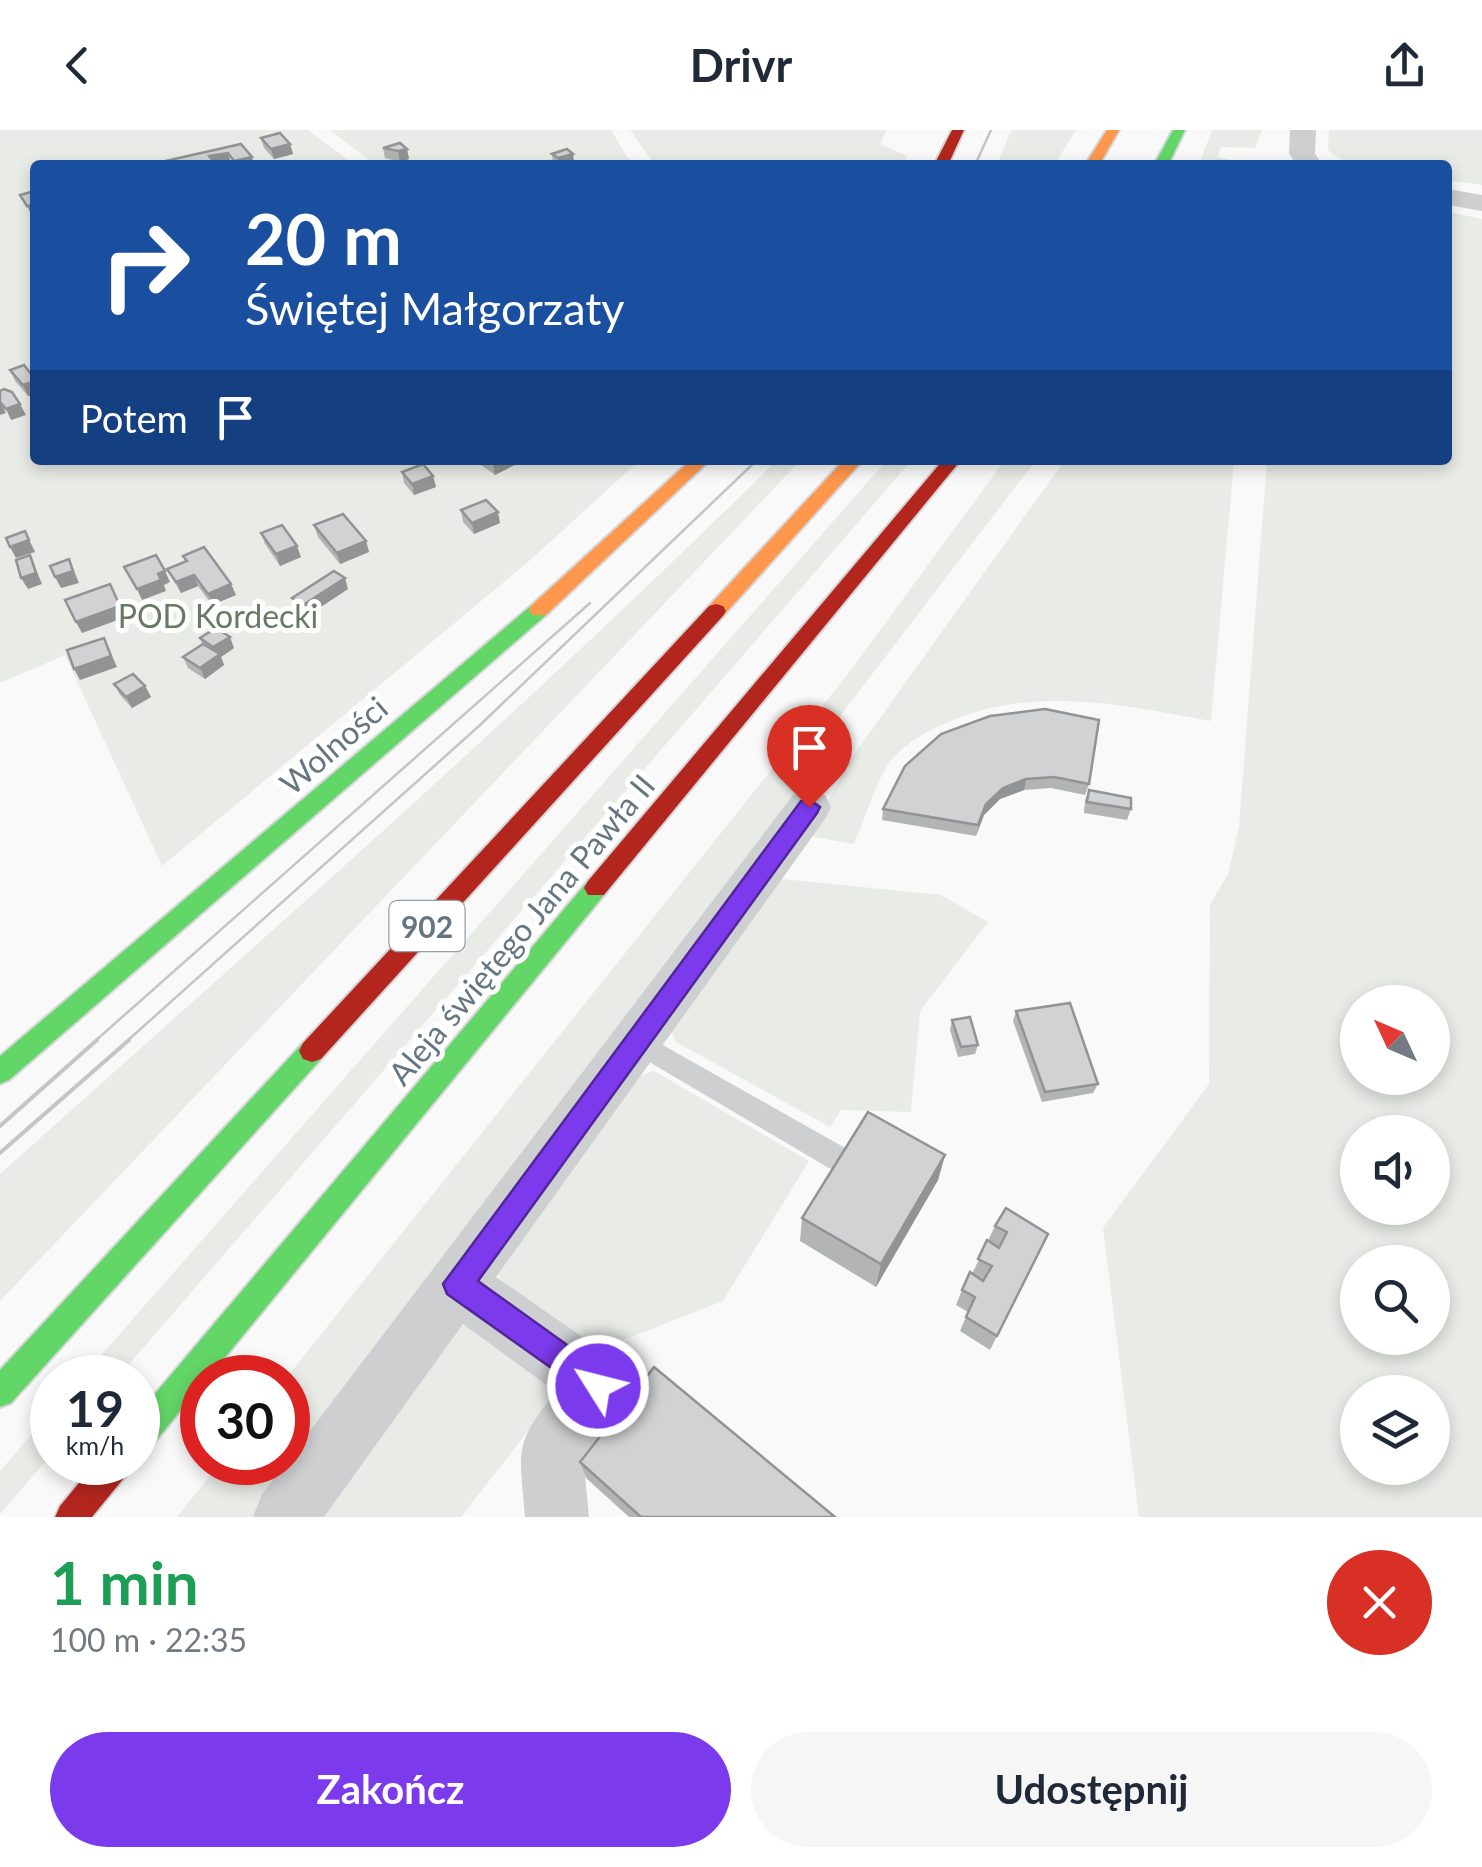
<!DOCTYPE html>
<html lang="pl">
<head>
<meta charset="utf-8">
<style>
	:root { --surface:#fff; --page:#f6f6f7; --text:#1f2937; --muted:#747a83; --accent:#7c3aed }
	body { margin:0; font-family:Lato,sans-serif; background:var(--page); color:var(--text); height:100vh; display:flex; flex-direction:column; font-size:38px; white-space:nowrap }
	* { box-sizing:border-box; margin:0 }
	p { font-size:32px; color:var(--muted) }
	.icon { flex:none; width:55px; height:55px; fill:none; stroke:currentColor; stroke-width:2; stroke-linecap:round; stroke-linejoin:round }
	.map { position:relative; height:1387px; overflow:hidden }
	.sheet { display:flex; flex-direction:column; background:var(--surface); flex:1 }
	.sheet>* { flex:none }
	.guide { position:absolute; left:30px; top:30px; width:1422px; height:305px; border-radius:10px; box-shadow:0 5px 15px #0003; background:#1a4fa0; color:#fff; overflow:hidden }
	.needle { width:65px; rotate:314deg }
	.fabs { position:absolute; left:1340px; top:855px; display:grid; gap:20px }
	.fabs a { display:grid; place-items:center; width:110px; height:110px; border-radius:50%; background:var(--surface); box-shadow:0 5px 15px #0003; font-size:50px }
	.speed { position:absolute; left:30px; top:1225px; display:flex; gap:20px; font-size:50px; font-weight:700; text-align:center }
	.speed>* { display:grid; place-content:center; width:130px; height:130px; border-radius:50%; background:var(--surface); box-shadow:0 5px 15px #0003; line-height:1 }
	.speed small { font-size:25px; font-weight:400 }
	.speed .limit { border:15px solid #d22; background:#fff; color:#111 }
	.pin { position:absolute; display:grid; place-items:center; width:85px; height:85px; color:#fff; margin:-102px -42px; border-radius:50% 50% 50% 0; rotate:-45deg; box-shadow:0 0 10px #0007 }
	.pin .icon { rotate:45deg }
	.me { position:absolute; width:110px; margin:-55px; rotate:306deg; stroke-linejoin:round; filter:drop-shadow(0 0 8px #0008) }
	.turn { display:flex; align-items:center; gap:35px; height:210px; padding:0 50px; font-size:45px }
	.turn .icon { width:130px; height:130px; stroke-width:2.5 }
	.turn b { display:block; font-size:70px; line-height:85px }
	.then { display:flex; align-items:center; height:95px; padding:0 50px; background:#0003; gap:20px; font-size:38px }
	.round { display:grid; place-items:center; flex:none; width:105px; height:105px; border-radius:52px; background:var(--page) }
	.overview { display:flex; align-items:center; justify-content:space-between; height:170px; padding:0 50px }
	h1 { font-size:60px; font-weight:700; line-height:75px; color:#1e9e55 }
	.action { display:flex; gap:20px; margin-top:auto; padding:20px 50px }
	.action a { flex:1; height:115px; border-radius:60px; background:var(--accent); color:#fff; font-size:40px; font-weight:700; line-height:115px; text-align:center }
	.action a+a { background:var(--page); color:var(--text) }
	header { display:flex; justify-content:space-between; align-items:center; height:130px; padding:0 50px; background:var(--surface); font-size:45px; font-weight:700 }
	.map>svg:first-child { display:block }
	.green { fill:#e8ebe6; fill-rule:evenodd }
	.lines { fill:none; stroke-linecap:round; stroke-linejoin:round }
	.fast-casing { stroke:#d5d6d7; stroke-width:4 }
	.slow-casing { stroke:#d5d6d7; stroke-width:4 }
	.jam-casing { stroke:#d5d6d7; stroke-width:4 }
	.lane { fill:#cecfd0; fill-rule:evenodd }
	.street { fill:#cecfd0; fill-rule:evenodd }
	.fast { fill:#63d668; fill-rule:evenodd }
	.slow { fill:#ff974d; fill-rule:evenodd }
	.jam { fill:#b3261e; fill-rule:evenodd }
	.tram-far1 { stroke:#c3c5c6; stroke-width:2.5 }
	.tram { stroke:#c3c5c6; stroke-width:4 }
	.wall { fill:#b3b5b5 }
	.shaded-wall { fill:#929394 }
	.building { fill:#d0d2d3; stroke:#929394; stroke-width:2.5 }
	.route { fill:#7c3aed; stroke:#51269a; stroke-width:2.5 }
	.labels { text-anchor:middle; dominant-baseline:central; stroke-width:10; stroke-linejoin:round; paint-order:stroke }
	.shield { fill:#fff; stroke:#939fa8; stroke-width:2.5 }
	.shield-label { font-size:30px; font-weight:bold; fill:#657683 }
	.park-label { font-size:32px; fill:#687a64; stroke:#fff }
	.street-label { font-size:32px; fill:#657683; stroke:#fff }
</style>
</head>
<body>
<header><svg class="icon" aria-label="back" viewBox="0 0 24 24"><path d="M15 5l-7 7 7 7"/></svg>Drivr<svg class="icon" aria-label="share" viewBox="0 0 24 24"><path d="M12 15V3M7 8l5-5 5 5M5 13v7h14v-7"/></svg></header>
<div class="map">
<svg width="1482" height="1387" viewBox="0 0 1482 1387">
	<rect width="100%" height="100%" fill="#f9f9f9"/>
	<g class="green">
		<polygon points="0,0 308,0 355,35 35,35 35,330 640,330 528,432 162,736 65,525 0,553"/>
		<polygon points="330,0 611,0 627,27 637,35 375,35"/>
		<polygon points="630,0 887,0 880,14 907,26 901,35 655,35"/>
		<polygon points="1011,0 1076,0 1054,35 997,35"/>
		<polygon points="1212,0 1262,0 1255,18 1221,17 1217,27 1253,35 1199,35"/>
		<polygon points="1329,0 1482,0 1482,55 1448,50 1448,35 1348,35 1328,20"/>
		<path d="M1448,82L1482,89V1387H1139L1103,1098L1209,954L1210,775L1228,744L1239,697L1267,330H1448ZM1432,872V948H1358V872ZM1432,1002V1078H1358V1002ZM1358,1132H1432V1208H1358ZM1358,1262H1432V1338H1358Z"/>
		<path d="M777,330H801L0,1171V1044C262,809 527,578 777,330Z"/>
		<polygon points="887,330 912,330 118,1247 82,1247"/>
		<polygon points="1005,330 1036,330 837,590 795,670 260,1387 177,1387 220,1333 288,1332 287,1247 851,540"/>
		<path d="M1065,330H1234L1211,591C1123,575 1034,555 948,592C927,601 900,616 887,636C873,659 865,689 854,714L809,706L850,630Z"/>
		<polygon points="782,749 941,765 988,792 920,881 911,982 841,980 830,997 676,912 671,900"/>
		<polygon points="654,941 809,1031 723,1171 588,1224 502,1159 496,1140 637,947"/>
		<polygon points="481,1194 567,1251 461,1387 317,1387 455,1196"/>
		<polygon points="52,1281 52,1324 0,1384 0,1341"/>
	</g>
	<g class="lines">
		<defs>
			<g id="fast">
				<polygon points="1173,0 1185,0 1168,35 1154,35"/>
				<polygon points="539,473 549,480 546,485 9,950 0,954 0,926 532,475"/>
				<polygon points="596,749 604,751 608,758 604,765 208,1248 202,1248 202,1254 149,1319 138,1323 138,1284 588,751"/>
				<polygon points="312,910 321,913 325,921 321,929 11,1273 0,1277 0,1240 303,913"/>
			</g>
			<g id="slow">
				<polygon points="1107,0 1119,0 1099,35 1085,35"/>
				<polygon points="691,330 710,330 546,485 532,485 529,480 532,475"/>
				<polygon points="844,330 863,330 723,486 709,486 706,481 709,476"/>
			</g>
			<g id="jam">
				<polygon points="952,0 964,0 948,35 934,35"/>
				<polygon points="943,330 961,330 604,765 588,765 584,758 588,751"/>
				<polygon points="716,474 723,476 726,481 723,486 321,929 312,932 303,929 299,921 303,913 709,476"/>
				<polygon points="96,1332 133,1332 128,1343 92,1387 55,1387 60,1376"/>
			</g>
		</defs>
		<use href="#fast" class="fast-casing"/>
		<use href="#slow" class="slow-casing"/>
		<use href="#jam" class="jam-casing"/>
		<polygon class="lane" points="638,901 847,1019 851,1028 847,1037 837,1041 827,1037 629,920 625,912 629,904"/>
		<g class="street">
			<polygon points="1290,0 1316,0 1315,24 1323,35 1297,35 1289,24"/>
			<polygon points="1448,59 1482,65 1482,81 1448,75"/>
			<path d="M809,660L825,665L831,677L825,689L496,1147L621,1234L629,1256L621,1278L583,1326L589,1387H525C520,1320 512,1316 556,1262L463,1194L324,1387H253L262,1364L793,665Z"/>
		</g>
		<use href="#fast" class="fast"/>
		<use href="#slow" class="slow"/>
		<use href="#jam" class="jam"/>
		<g class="tram-far1">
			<polyline points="975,35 991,0"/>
			<polyline points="94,912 590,473"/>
			<polyline points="126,912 479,596 757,330"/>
		</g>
		<g class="tram">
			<polyline points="0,996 97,910"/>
			<polyline points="0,1023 129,910"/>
		</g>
	</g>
	<g class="wall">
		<polygon points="261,8 290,14 293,24 274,29 264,18"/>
		<polygon points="383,18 407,19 409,29 400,32 385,28"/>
		<polygon points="552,24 573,24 574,34 554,35 553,34"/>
		<polygon points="10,240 35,249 35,275 30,266 28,266 15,251"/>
		<polygon points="477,330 520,330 520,332 495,345 477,332"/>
		<polygon points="402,342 433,346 436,357 414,365 404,353"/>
		<polygon points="461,380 500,393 474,404 463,392"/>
		<polygon points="314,395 366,411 369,422 340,434 318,407"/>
		<polygon points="261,403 301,427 280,436 265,414"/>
		<polygon points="183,426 236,465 212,475 198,456 181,463 167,439 186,432"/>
		<polygon points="348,459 307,486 296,479 292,468"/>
		<polygon points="200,508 234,518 221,527 224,535 205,549 188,538 183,527 202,514"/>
		<polygon points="114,554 145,556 151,567 132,578 120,565"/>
		<polygon points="941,604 1089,654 1085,665 1051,658 1024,660 1000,669 984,685 976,706 882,690 883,679"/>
		<polygon points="1089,660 1131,679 1127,690 1084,683 1085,670"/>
		<polygon points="1016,881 1098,954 1093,963 1042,972 1013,891"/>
		<polygon points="952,890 978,915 975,924 958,927 950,900"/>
		<polygon points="945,1025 938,1050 876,1157 800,1111 802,1088"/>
		<polygon points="995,1096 1048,1104 990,1220 960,1201 968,1182 956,1175 962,1160 972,1144"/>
		<polygon points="580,1332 835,1387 629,1387 586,1348"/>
	</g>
	<g class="shaded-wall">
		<polygon points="290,14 293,24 274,29 271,19"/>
		<polygon points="407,19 409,29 400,32 398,21"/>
		<polygon points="228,23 231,33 209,35 209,26"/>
		<polygon points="573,24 574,34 559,35 558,28"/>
		<polygon points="252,27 254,35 235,35 234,31"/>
		<polygon points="35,74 35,86 32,86 27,76"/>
		<polygon points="35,251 35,264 28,266 23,255"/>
		<polygon points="0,272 6,283 0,285"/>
		<polygon points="20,274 26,285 11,290 6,279"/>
		<polygon points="501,330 520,330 520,332 495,345 493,334"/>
		<polygon points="433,346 436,357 414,365 412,354"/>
		<polygon points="498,382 500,393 474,404 472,393"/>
		<polygon points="25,401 35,422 16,428 10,417"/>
		<polygon points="366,411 369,422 340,434 337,423"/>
		<polygon points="297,416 301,427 280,436 276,424"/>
		<polygon points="30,425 42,454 28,459 21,448"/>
		<polygon points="69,429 79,453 61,458 55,447"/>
		<polygon points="165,441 170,452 164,455 166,461 142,470 137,459 158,444"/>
		<polygon points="194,445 198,456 181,463 176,452"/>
		<polygon points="345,448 348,459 307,486 303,475"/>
		<polygon points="231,454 236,465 212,475 208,464"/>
		<polygon points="120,476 126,487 82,503 76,492"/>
		<polygon points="230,507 234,518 221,527 224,535 205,549 200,538 217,526 213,517"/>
		<polygon points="104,508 117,537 80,550 74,539"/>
		<polygon points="145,556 151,567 132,578 126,567"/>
		<polygon points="1026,649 1024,660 1000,669 984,685 976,706 986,674 1003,658"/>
		<polygon points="945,1025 938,1050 876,1157 881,1134"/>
	</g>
	<g class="building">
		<polygon points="280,3 290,14 271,19 261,8"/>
		<polygon points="400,13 407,19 398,21 383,18"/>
		<polygon points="241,14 252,27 234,31 228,23 209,26 216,34 148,35"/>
		<polygon points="567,19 573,24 558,28 552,24"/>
		<polygon points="35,61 35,74 27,76 20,65"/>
		<polygon points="24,235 35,249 35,251 23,255 10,240"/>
		<polygon points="4,259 12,262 20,274 6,279 0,272 0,261"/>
		<polygon points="35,260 35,272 28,262"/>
		<polygon points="423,334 433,346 412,354 402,342"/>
		<polygon points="486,370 498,382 472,393 461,380"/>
		<polygon points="343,384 366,411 337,423 314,395"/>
		<polygon points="282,395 297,416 276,424 261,403"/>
		<polygon points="25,401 29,410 10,417 6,408"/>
		<polygon points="204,417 231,454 208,464 194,445 176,452 167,439 187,431 183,426"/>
		<polygon points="30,425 36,443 21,448 16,430"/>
		<polygon points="156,425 165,441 158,444 161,450 137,459 124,437"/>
		<polygon points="69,429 73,441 55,447 50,436"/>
		<polygon points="334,441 345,448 303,475 292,468"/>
		<polygon points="110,454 120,476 76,492 65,470"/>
		<polygon points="216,498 230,507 213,517 200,508"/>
		<polygon points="104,508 111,526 74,539 67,520"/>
		<polygon points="203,514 220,524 200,538 183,527"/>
		<polygon points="133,544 145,556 126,567 114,554"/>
		<polygon points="1045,579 1099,590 1089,654 1054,647 1026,649 1003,658 986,674 978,695 883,679 905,636 941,604 990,586"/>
		<polygon points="1089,660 1131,668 1131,679 1087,672"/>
		<polygon points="1070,873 1098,954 1045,962 1016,881"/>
		<polygon points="970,887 978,915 961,917 952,890"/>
		<polygon points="868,982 945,1025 881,1134 802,1088"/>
		<polygon points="1006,1078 1048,1104 997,1206 966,1187 975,1167 962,1160 970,1142 983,1151 992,1136 978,1129 987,1110 999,1118 1007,1102 995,1096"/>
		<polygon points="654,1237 835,1387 641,1387 580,1332"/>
	</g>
	<polygon class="route" points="809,669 820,677 817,683 478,1151 609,1245 614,1256 609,1267 598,1271 447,1164 443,1154 801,671"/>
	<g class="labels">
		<rect class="shield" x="389.5" y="771" width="75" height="50" rx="8"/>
		<g class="shield-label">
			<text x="427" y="796">902</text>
		</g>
		<g class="park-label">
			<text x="218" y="485">POD Kordecki</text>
		</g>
		<g class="street-label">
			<text transform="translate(333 615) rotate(-41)">Wolności</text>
			<text transform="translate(521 799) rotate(-50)">Aleja świętego Jana Pawła II</text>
		</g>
	</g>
</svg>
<div class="fabs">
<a><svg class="needle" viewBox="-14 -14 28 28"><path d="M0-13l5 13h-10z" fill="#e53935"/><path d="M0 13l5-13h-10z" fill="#747a83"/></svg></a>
<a><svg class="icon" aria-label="sound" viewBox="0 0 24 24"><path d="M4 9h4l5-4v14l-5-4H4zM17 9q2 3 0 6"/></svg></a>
<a><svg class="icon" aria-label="search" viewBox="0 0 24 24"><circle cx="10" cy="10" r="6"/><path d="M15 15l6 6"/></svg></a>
<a><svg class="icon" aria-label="layers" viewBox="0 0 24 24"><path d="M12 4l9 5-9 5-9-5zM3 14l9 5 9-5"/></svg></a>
</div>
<div class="speed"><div>19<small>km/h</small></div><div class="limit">30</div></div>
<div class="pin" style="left:809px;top:677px;background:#d93025"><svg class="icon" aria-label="arrive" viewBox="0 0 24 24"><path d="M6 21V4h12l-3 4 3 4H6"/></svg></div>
<svg class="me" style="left:598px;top:1256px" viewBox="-20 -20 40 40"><circle r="17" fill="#7c3aed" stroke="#fff" stroke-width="3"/><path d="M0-11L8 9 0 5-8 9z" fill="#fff"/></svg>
<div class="guide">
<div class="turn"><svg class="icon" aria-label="right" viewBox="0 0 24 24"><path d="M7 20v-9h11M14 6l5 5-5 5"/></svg><div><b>20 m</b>Świętej Małgorzaty</div></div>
<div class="then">Potem<svg class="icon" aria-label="arrive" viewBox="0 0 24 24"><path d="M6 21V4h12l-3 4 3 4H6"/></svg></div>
</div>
</div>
<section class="sheet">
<div class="overview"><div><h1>1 min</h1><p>100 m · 22:35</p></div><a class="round" style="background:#d93025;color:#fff"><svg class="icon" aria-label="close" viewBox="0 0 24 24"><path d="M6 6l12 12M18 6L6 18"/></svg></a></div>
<div class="action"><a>Zakończ</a><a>Udostępnij</a></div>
</section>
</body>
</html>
